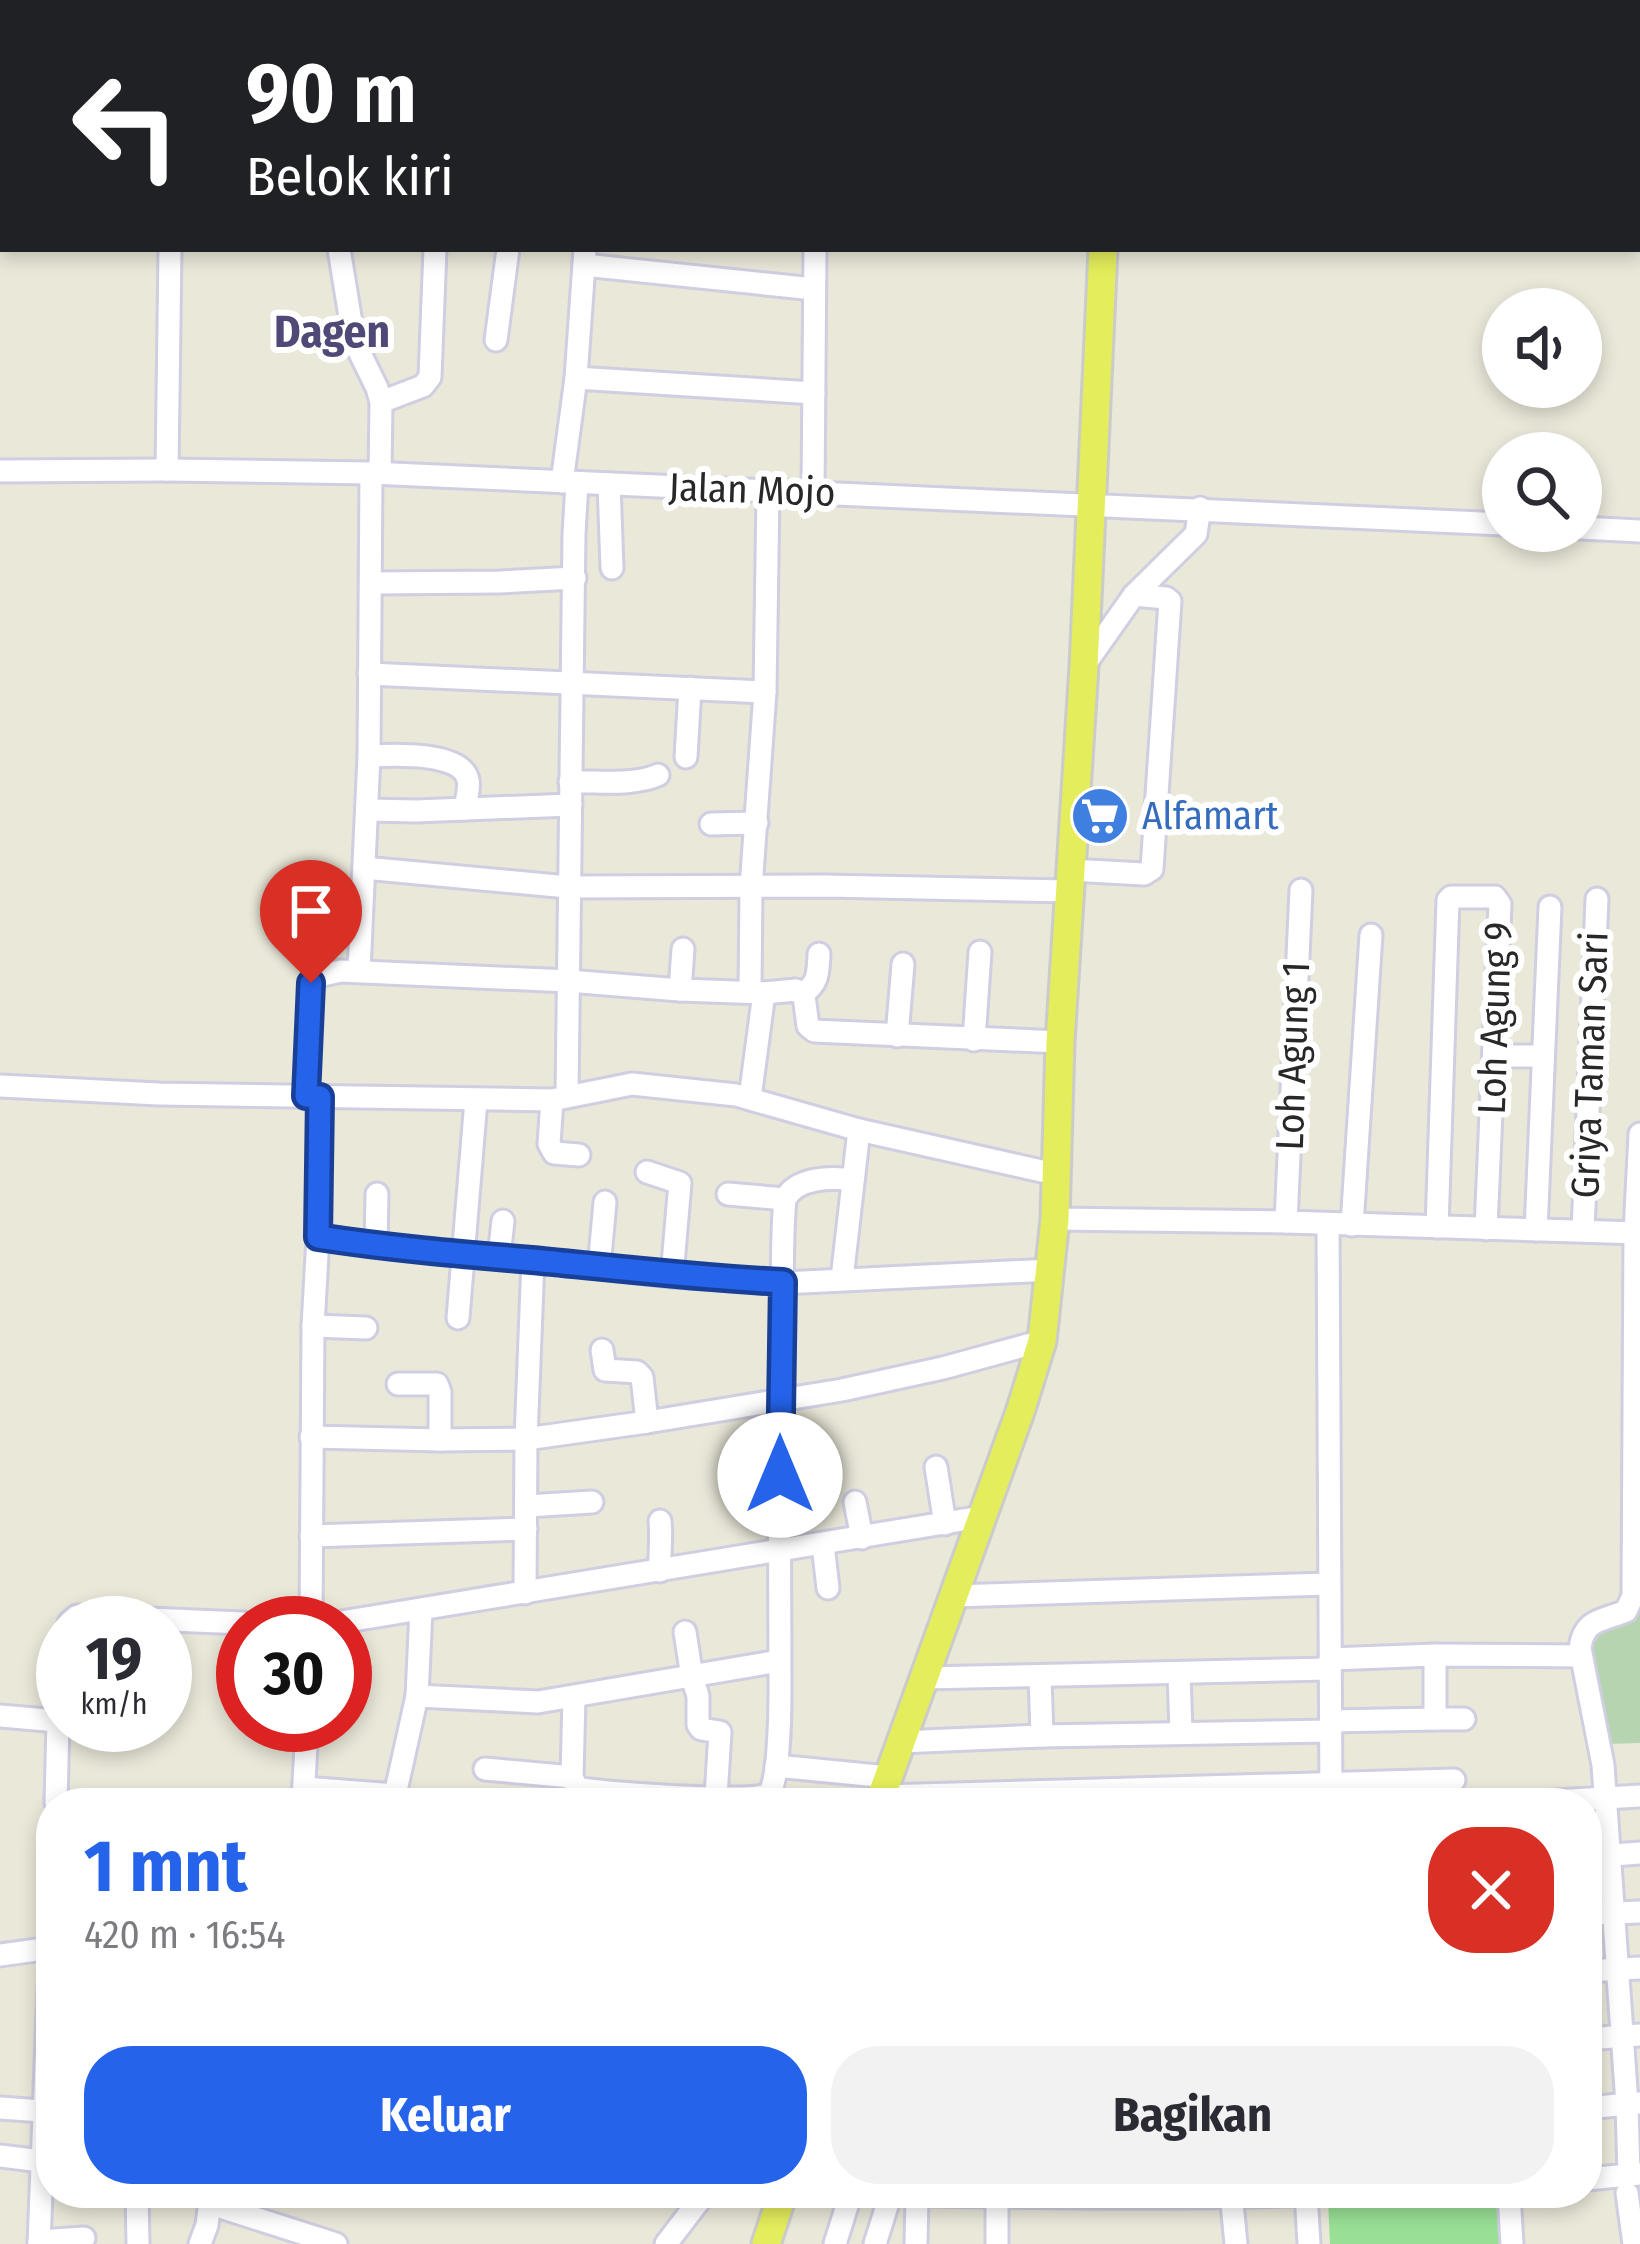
<!DOCTYPE html>
<html lang="id">
<head>
<meta charset="utf-8">
<style>
	:root { --surface:#fff; --page:#f2f2f3; --text:#2b2b33; --muted:#7c7c81; --accent:#2563eb }
	body { margin:0; font-family:"Fira Sans Condensed",sans-serif; background:var(--page); color:var(--text); height:100vh; display:flex; flex-direction:column; font-size:45px; white-space:nowrap }
	* { box-sizing:border-box; margin:0 }
	p { font-size:39px; color:var(--muted) }
	.icon { flex:none; width:66px; height:66px; fill:none; stroke:currentColor; stroke-width:2; stroke-linecap:round; stroke-linejoin:round }
	.map { position:relative; flex:1; overflow:hidden }
	.details { position:absolute; left:36px; top:1788px; width:1566px; height:420px; display:flex; flex-direction:column; background:var(--surface); border-radius:48px; box-shadow:0 6px 18px #0003 }
	.details>* { flex:none }
	.banner { position:absolute; left:0px; top:0px; width:1641px; height:252px; box-shadow:0 6px 18px #0003; background:#202124; color:#fff; overflow:hidden }
	.fabs { position:absolute; left:1482px; top:288px; display:grid; gap:24px }
	.fabs a { display:grid; place-items:center; width:120px; height:120px; border-radius:50%; background:var(--surface); box-shadow:0 6px 18px #0003; font-size:60px }
	.speed { position:absolute; left:36px; top:1596px; display:flex; gap:24px; font-size:60px; font-weight:700; text-align:center }
	.speed>* { display:grid; place-content:center; width:156px; height:156px; border-radius:50%; background:var(--surface); box-shadow:0 6px 18px #0003; line-height:1 }
	.speed small { font-size:30px; font-weight:400 }
	.speed .limit { border:18px solid #d22; background:#fff; color:#111 }
	.pin { position:absolute; display:grid; place-items:center; width:102px; height:102px; color:#fff; margin:-123px -51px; border-radius:50% 50% 50% 0; rotate:-45deg; box-shadow:0 0 12px #0007 }
	.pin .icon { rotate:45deg }
	.me { position:absolute; width:132px; margin:-66px; rotate:0deg; stroke-linejoin:round; filter:drop-shadow(0 0 9px #0008) }
	.turn { display:flex; align-items:center; gap:42px; height:252px; padding:0 48px; font-size:54px }
	.turn .icon { width:156px; height:156px; stroke-width:2.5 }
	.turn b { display:block; font-size:84px; line-height:102px }
	.round { display:grid; place-items:center; flex:none; width:126px; height:126px; border-radius:48px; background:var(--page) }
	.headline { display:flex; align-items:center; justify-content:space-between; height:204px; padding:0 48px }
	h1 { font-size:72px; font-weight:700; line-height:90px; color:var(--accent) }
	.cta { display:flex; gap:24px; margin-top:auto; padding:24px 48px }
	.cta a { flex:1; height:138px; border-radius:48px; background:var(--accent); color:#fff; font-size:48px; font-weight:700; line-height:138px; text-align:center }
	.cta a+a { background:var(--page); color:var(--text) }
	.map>svg:first-child { display:block }
	.green { fill:#99e096 }
	.cemetery { fill:#b7d4b0 }
	.lines { fill:none; stroke-linecap:round; stroke-linejoin:round }
	.minor-casing { stroke:#d0cee1; stroke-width:27 }
	.major-casing { stroke:#cbcbcb; stroke-width:33 }
	.minor { stroke:#fff; stroke-width:21 }
	.major { stroke:#e4ed5b; stroke-width:27 }
	.route-casing { stroke:#184099; stroke-width:30 }
	.route { stroke:#2563eb; stroke-width:21 }
	.labels { text-anchor:middle; dominant-baseline:central; stroke-width:12; stroke-linejoin:round; paint-order:stroke }
	.street-label { font-size:39px; fill:#282828; stroke:#fff }
	.shop-label { font-size:39px; fill:#366cbe; stroke:#fff; text-anchor:start }
	.quarter-label { font-size:45px; font-weight:bold; fill:#4f4977; stroke:#fff }
</style>
</head>
<body>
<div class="map">
<svg width="1640" height="2244" viewBox="0 0 1640 2244">
	<rect width="100%" height="100%" fill="#eae8d9"/>
	<polygon class="green" points="1467,2193 1502,2193 1504,2244 1330,2244 1328,2200"/>
	<polygon class="cemetery" points="1640,1580 1640,1743 1606,1744 1589,1640"/>
	<g class="lines">
		<defs>
			<g id="minor">
				<polyline points="819,0 819,3"/>
				<polyline points="173,3 173,0"/>
				<polyline points="442,3 442,0"/>
				<polyline points="631,3 632,0"/>
				<polyline points="339,249 354,341 377,388 381,402 380,474"/>
				<polyline points="584,265 814,289"/>
				<polyline points="496,340 508,249"/>
				<polyline points="576,378 814,393"/>
				<polyline points="381,402 423,386 430,377 435,249"/>
				<polyline points="167,470 170,249"/>
				<polyline points="0,471 167,470 371,473 1503,524"/>
				<polyline points="562,482 576,378 585,249"/>
				<polyline points="609,484 612,568"/>
				<polyline points="813,493 815,249"/>
				<polyline points="1581,528 1640,531"/>
				<polyline points="372,583 500,582 575,578"/>
				<polyline points="1086,663 1134,595 1196,534 1200,508"/>
				<polyline points="369,674 765,692"/>
				<path d="M369,756C391,755 462,751 468,780C470,788 466,800 465,809"/>
				<polyline points="686,757 690,688"/>
				<path d="M570,782C597,781 633,786 658,775"/>
				<polyline points="367,810 416,811 571,805"/>
				<polyline points="711,824 757,823"/>
				<polyline points="364,868 568,887 825,886 1068,891"/>
				<polyline points="1070,870 1144,874 1152,869 1170,601 1166,598 1134,595"/>
				<polyline points="359,971 369,756 371,473"/>
				<polyline points="680,990 683,949"/>
				<polyline points="750,991 751,888 765,692 768,492"/>
				<path d="M802,994C819,984 818,972 819,954"/>
				<polyline points="897,1036 903,964"/>
				<polyline points="974,1040 980,952"/>
				<polyline points="1495,1056 1543,1056"/>
				<polyline points="0,1086 159,1094 552,1100 632,1084 736,1095 859,1130 1055,1174"/>
				<polyline points="567,1096 574,534 577,483"/>
				<polyline points="306,1097 311,983 318,976 341,971 568,981 680,990 764,993 796,990 804,996 808,1026 814,1031 1060,1042"/>
				<polyline points="320,1097 318,1237 463,1256 533,1260 672,1276 783,1283 1051,1270"/>
				<polyline points="750,1098 764,993"/>
				<polyline points="552,1100 549,1144 554,1153 579,1155"/>
				<polyline points="647,1172 680,1183 672,1276"/>
				<polyline points="728,1194 785,1199"/>
				<polyline points="1055,1219 1286,1222 1640,1233"/>
				<polyline points="1286,1222 1301,890"/>
				<polyline points="1328,1224 1331,1803"/>
				<polyline points="1352,1225 1371,935"/>
				<polyline points="1437,1227 1448,900 1451,897 1495,897 1500,904 1486,1229"/>
				<polyline points="1536,1230 1550,907"/>
				<polyline points="1583,1230 1597,899"/>
				<polyline points="376,1246 377,1194"/>
				<polyline points="499,1257 503,1221"/>
				<polyline points="599,1268 605,1202"/>
				<polyline points="842,1279 859,1130"/>
				<polyline points="458,1318 476,1100"/>
				<polyline points="313,1326 366,1328"/>
				<polyline points="602,1350 605,1370 637,1372 642,1377 647,1422"/>
				<polyline points="398,1384 437,1384 440,1392 440,1440"/>
				<polyline points="311,1437 440,1440 526,1439 647,1422 842,1390 943,1368 1042,1341"/>
				<polyline points="936,1467 945,1524"/>
				<polyline points="855,1502 862,1538"/>
				<polyline points="527,1506 592,1502"/>
				<path d="M660,1521C662,1539 659,1553 660,1571"/>
				<polyline points="311,1536 526,1529"/>
				<polyline points="823,1545 828,1588"/>
				<polyline points="525,1593 526,1439 533,1260"/>
				<polyline points="953,1596 1328,1584"/>
				<polyline points="69,1623 77,1616 243,1623"/>
				<polyline points="311,1623 313,1326 318,1237"/>
				<polyline points="335,1623 981,1517"/>
				<polyline points="685,1632 692,1677 698,1696 698,1725 701,1729 720,1732 716,1797"/>
				<polyline points="1435,1655 1435,1719 1464,1719"/>
				<polyline points="1330,1659 1435,1655 1581,1656"/>
				<polyline points="1179,1673 1181,1733"/>
				<polyline points="1040,1676 1042,1736"/>
				<polyline points="923,1678 1329,1669"/>
				<polyline points="417,1696 538,1702 779,1661"/>
				<path d="M574,1697L572,1777L577,1788C597,1793 757,1804 768,1794C779,1786 780,1711 780,1695C780,1573 778,1450 782,1328C783,1285 781,1241 785,1199C797,1177 831,1177 853,1180"/>
				<polyline points="0,1716 58,1721"/>
				<polyline points="1331,1721 1435,1719"/>
				<polyline points="900,1742 1042,1736 1331,1731"/>
				<polyline points="776,1766 888,1777"/>
				<polyline points="485,1769 572,1777"/>
				<polyline points="304,1788 395,1795 417,1696 421,1610"/>
				<polyline points="881,1796 1454,1780"/>
				<polyline points="303,1802 307,1725"/>
				<polyline points="56,1803 58,1721 63,1672"/>
				<polyline points="1519,1803 1640,1796"/>
				<polyline points="1587,1857 1640,1853"/>
				<polyline points="1587,1914 1640,1912"/>
				<polyline points="0,1955 51,1948"/>
				<polyline points="1587,1971 1640,1968"/>
				<polyline points="1587,2039 1640,2035"/>
				<polyline points="0,2108 42,2111"/>
				<polyline points="1587,2108 1639,2103"/>
				<polyline points="0,2156 41,2161"/>
				<path d="M1629,2175L1627,2104L1603,1765L1580,1648C1584,1619 1601,1621 1626,1611L1633,1596L1635,1232L1640,1134"/>
				<polyline points="1587,2179 1640,2174"/>
				<polyline points="137,2193 138,2244"/>
				<path d="M822,2193C994,2196 1167,2201 1338,2193"/>
				<polyline points="997,2193 997,2244"/>
				<polyline points="1231,2193 1236,2244"/>
				<polyline points="1306,2193 1309,2244"/>
				<polyline points="1509,2193 1512,2244"/>
				<polyline points="1627,2193 1634,2244"/>
				<polyline points="211,2204 336,2244"/>
				<polyline points="39,2241 84,2238"/>
				<polyline points="39,2244 51,1935"/>
				<polyline points="200,2244 207,2225 211,2193"/>
				<polyline points="666,2244 705,2193"/>
				<polyline points="835,2244 851,2193"/>
				<polyline points="875,2244 891,2193"/>
				<polyline points="916,2244 917,2196"/>
			</g>
			<g id="major">
				<polyline points="1118,3 1118,0"/>
				<polyline points="879,1803 1021,1409 1042,1341 1055,1219 1060,1042 1084,666 1103,249"/>
				<polyline points="766,2244 783,2193"/>
			</g>
		</defs>
		<use href="#minor" class="minor-casing"/>
		<use href="#major" class="major-casing"/>
		<use href="#minor" class="minor"/>
		<use href="#major" class="major"/>
	</g>
	<g class="lines">
		<defs>
			<path id="route" d="M311,983L306,1096L320,1097L318,1237C389,1248 460,1254 532,1260C616,1268 699,1278 783,1282L780,1475"/>
		</defs>
		<use href="#route" class="route-casing"/>
		<use href="#route" class="route"/>
	</g>
	<defs>
		<symbol id="supermarket-disc" viewBox="-11 -11 22 22"><circle r="9.5" fill="#3f7fe0" stroke="#fff"/><path d="M-6-5.5h2.5l.6 2H6L4.5 2H-2.5L-4.4-4H-6ZM-1.5 3.2a1.3 1.3 0 1 0 .1 0ZM3 3.2a1.3 1.3 0 1 0 .1 0Z" fill="#fff"/></symbol>
	</defs>
	<g fill-rule="evenodd">
		<use href="#supermarket-disc" x="1067" y="783" width="66" height="66"/>
	</g>
	<g class="labels">
		<g class="street-label">
			<text transform="translate(752 490) rotate(2)">Jalan Mojo</text>
			<text transform="translate(1495 1018) rotate(-88)">Loh Agung 9</text>
			<text transform="translate(1293 1056) rotate(-88)">Loh Agung 1</text>
			<text transform="translate(1590 1065) rotate(-88)">Griya Taman Sari</text>
		</g>
		<g class="shop-label">
			<text x="1142" y="816">Alfamart</text>
		</g>
		<g class="quarter-label">
			<text x="332" y="332">Dagen</text>
		</g>
	</g>
</svg>
<div class="fabs">
<a><svg class="icon" aria-label="sound" viewBox="0 0 24 24"><path d="M4 9h4l5-4v14l-5-4H4zM17 9q2 3 0 6"/></svg></a>
<a><svg class="icon" aria-label="search" viewBox="0 0 24 24"><circle cx="10" cy="10" r="6"/><path d="M15 15l6 6"/></svg></a>
</div>
<div class="speed"><div>19<small>km/h</small></div><div class="limit">30</div></div>
<div class="pin" style="left:311px;top:983px;background:#d93025"><svg class="icon" aria-label="arrive" viewBox="0 0 24 24"><path d="M6 21V4h12l-3 4 3 4H6"/></svg></div>
<svg class="me" style="left:780px;top:1475px" viewBox="-20 -20 40 40"><circle r="19" fill="#fff"/><path d="M0-13L10 11 0 6-10 11z" fill="#2563eb"/></svg>
<div class="banner">
<div class="turn"><svg class="icon" aria-label="left" viewBox="0 0 24 24"><path d="M17 20v-9H6M10 6l-5 5 5 5"/></svg><div><b>90 m</b>Belok kiri</div></div>
</div>
<section class="details">
<div class="headline"><div><h1>1 mnt</h1><p>420 m · 16:54</p></div><a class="round" style="background:#d93025;color:#fff"><svg class="icon" aria-label="close" viewBox="0 0 24 24"><path d="M6 6l12 12M18 6L6 18"/></svg></a></div>
<div class="cta"><a>Keluar</a><a>Bagikan</a></div>
</section>
</div>
</body>
</html>
